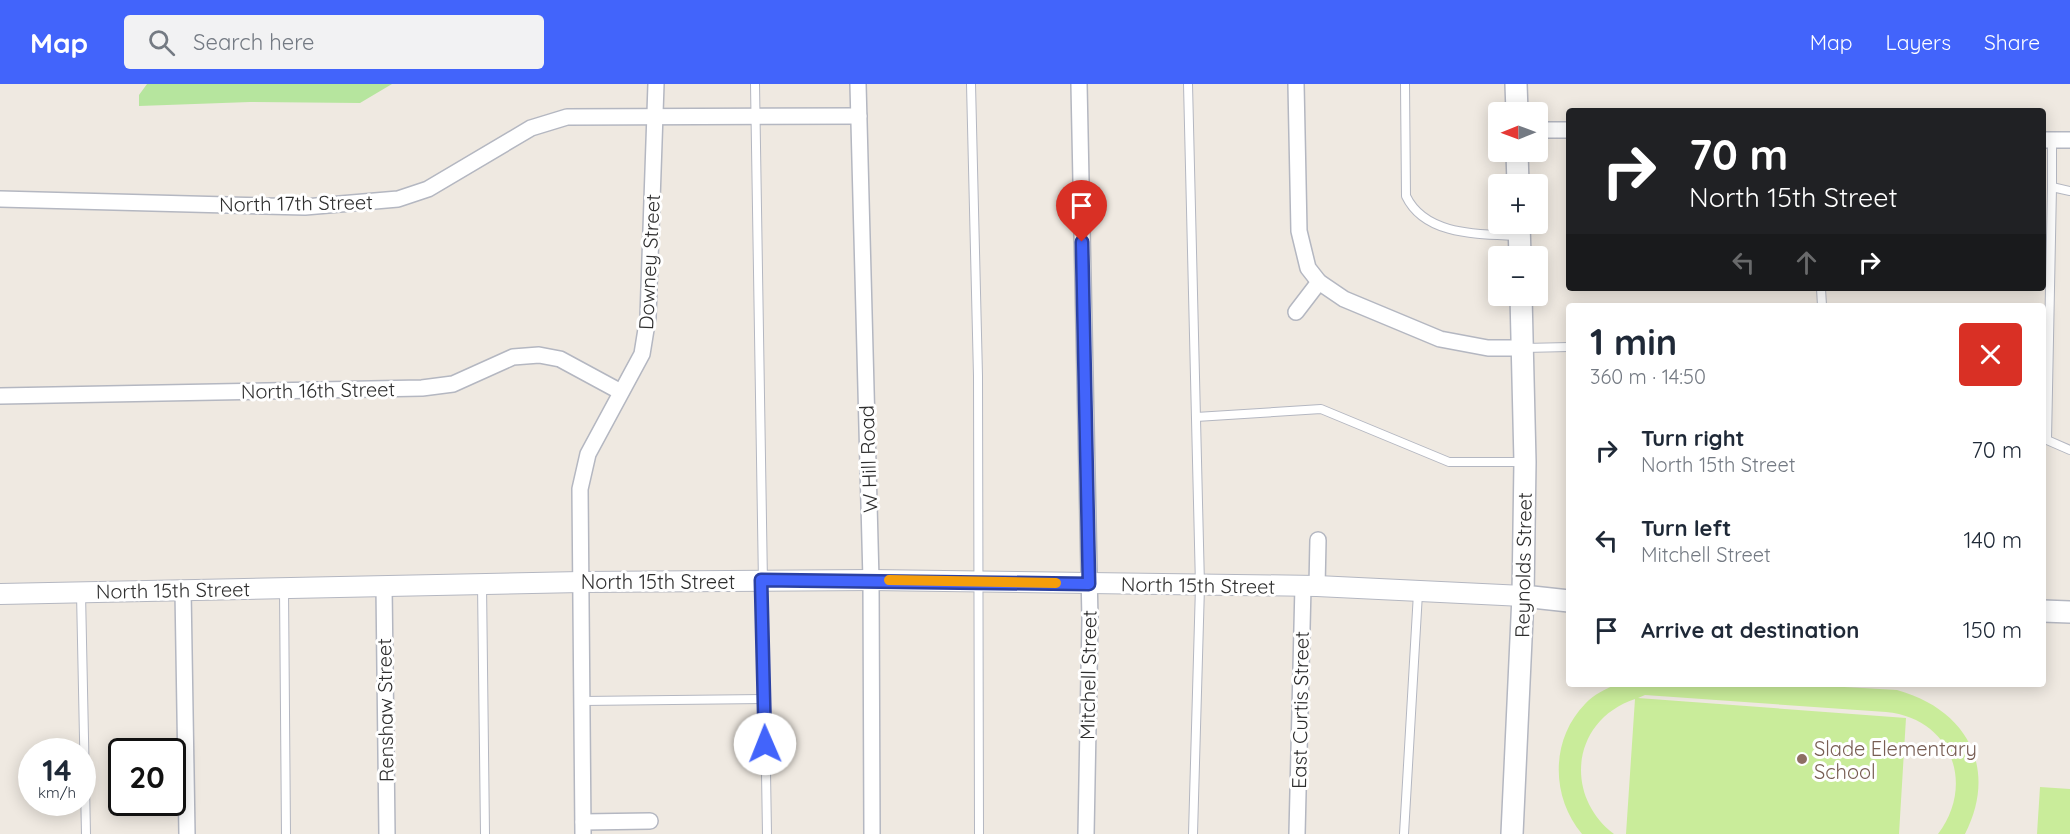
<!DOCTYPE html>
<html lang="en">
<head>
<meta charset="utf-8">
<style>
	:root { --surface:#fff; --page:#f2f2f3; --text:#1f2937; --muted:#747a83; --accent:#4264fb }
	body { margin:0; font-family:Quicksand,sans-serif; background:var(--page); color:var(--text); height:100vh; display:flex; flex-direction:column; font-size:22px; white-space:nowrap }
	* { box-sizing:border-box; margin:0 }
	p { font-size:20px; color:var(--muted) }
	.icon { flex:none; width:33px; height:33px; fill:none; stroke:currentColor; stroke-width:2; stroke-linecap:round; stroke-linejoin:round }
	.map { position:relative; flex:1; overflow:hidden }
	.sheet { position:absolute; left:1566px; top:219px; width:480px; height:384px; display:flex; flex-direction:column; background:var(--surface); border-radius:6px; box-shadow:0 3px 15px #0003 }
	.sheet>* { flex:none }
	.banner { position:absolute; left:1566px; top:24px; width:480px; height:183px; border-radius:6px; box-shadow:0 3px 15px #0003; background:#202124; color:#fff; overflow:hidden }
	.needle { width:39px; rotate:269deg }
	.fabs { position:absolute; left:1488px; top:18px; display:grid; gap:12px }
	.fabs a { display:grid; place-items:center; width:60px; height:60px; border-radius:6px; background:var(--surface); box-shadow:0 3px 15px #0003; font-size:30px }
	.speed { position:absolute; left:18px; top:654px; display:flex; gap:12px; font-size:30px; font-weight:700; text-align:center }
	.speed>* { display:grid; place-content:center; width:78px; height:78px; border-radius:50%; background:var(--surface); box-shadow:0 3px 15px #0003; line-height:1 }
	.speed small { font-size:15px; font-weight:400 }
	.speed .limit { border:3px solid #111; border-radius:9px; background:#fff; color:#111 }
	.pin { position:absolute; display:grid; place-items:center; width:51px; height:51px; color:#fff; margin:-62px -26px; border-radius:50% 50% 50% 0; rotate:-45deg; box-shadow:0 0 6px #0007 }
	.pin .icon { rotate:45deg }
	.me { position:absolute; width:66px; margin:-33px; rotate:359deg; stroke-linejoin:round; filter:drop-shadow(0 0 4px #0008) }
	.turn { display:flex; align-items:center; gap:21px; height:126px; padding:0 24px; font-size:27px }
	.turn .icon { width:78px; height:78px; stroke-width:2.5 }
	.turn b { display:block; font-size:42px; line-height:51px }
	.lanes { display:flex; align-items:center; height:57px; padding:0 24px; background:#0003; justify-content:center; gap:30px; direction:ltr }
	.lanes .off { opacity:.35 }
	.round { display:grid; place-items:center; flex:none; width:63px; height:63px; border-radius:6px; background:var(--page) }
	.headline { display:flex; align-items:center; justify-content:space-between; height:102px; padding:0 24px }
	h1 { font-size:36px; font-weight:700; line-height:45px }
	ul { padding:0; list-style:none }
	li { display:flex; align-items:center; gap:18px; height:90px; padding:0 24px }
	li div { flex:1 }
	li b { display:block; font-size:22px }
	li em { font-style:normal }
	header { display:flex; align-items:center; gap:36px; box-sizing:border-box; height:84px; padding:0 30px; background:var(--accent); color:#fff }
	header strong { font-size:28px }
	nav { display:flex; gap:33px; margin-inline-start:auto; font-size:21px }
	.search { width:420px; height:54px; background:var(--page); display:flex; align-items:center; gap:15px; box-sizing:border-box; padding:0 21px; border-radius:6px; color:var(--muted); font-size:22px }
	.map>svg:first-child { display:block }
	.green { fill:#b6e59e }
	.pitch { fill:#c9ec9a }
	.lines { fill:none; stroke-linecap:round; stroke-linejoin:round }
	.service-casing { stroke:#b4b7c1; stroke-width:10 }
	.minor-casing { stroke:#b4b7c1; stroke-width:18 }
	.tertiary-casing { stroke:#b4b7c1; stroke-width:22 }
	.secondary-casing { stroke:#b4b7c1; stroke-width:24 }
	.service { stroke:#fff; stroke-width:8 }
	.minor { stroke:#fff; stroke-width:15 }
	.tertiary { stroke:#fff; stroke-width:20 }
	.secondary { stroke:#fff; stroke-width:21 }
	.route-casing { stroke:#2b41a3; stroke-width:15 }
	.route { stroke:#4264fb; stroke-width:10 }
	.slow { stroke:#f59e0b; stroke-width:10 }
	.education-dot { fill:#8d6e63; stroke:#fff; stroke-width:2 }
	.labels { text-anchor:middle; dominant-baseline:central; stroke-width:6; stroke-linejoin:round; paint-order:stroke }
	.street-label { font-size:20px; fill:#2e2e2e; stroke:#fff }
	.education-label { font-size:20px; fill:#785e54; stroke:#fff; text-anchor:start }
</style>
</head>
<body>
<header>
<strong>Map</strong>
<div class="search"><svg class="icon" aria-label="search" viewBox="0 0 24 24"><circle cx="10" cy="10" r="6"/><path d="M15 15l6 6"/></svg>Search here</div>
<nav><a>Map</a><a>Layers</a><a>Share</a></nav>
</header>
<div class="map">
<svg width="2070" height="750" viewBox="0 0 2070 750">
	<rect width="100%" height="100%" fill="#efe9e1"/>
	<polygon class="green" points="147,0 392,0 360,19 250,18 139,22 139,11"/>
	<g class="pitch">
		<path d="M1616,600H1792L1897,606C1966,625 1999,683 1965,750H1938C1976,700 1951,634 1886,628L1645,611L1638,614L1906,634L1899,750H1626L1635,615C1572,636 1563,711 1614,750H1582C1551,713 1550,656 1585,620C1594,610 1605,606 1616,600Z"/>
		<polygon points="2040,703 2070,705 2070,750 2037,750"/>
	</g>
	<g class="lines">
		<defs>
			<g id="service">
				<polyline points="755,0 767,750"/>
				<polyline points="971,0 978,292 979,750"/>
				<polyline points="1188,0 1200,502 1193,750"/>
				<path d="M1405,0L1406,112C1425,152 1479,150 1518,152"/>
				<polyline points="2052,57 2052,103 2070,107"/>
				<polyline points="2052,103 2047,356 2070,366"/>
				<polyline points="1821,204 1822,222"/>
				<polyline points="1524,264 1569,263"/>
				<polyline points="1196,333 1321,325 1449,378 1524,378"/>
				<polyline points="482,500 485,750"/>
				<polyline points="284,506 286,750"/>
				<polyline points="81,509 86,750"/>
				<polyline points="582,617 764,615"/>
				<polyline points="1404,750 1418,509"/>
			</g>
			<g id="minor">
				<polyline points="858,0 871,496 872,750"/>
				<polyline points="1079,0 1090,536 1086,750"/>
				<polyline points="1296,0 1299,147 1308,184 1319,198 1344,215 1440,255 1488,264 1522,264"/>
				<polyline points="1538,46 1569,46"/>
				<polyline points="2043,56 2070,56"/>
				<polyline points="0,115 305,123 398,115 428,105 531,44 567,33 859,32"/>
				<polyline points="1296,228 1319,198"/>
				<polyline points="0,312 422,304 453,300 513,273 539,271 560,275 621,308"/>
				<polyline points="384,502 387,750"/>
				<polyline points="1317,502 1318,456"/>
				<polyline points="183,506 187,750"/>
				<polyline points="583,738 650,737"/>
				<polyline points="583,750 580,405 588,370 642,270 648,233 656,0"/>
				<polyline points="1297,750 1303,502"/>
			</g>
			<polyline id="tertiary" points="0,510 581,498 871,496 1317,502 1523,512"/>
			<g id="secondary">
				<polyline points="1516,0 1517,28"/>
				<polyline points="1517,68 1518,100"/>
				<polyline points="1519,140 1520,172"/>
				<polyline points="1523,512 1569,517"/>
				<polyline points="2043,527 2070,528"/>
				<polyline points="1512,750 1523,512 1525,378 1521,212"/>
			</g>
		</defs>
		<use href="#service" class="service-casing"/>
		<use href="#minor" class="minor-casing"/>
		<use href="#tertiary" class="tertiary-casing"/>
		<use href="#secondary" class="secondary-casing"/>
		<use href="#service" class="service"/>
		<use href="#minor" class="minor"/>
		<use href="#tertiary" class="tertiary"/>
		<use href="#secondary" class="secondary"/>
	</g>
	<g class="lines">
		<defs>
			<polyline id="route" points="765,660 761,496 1089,500 1082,158"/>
		</defs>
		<use href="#route" class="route-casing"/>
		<use href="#route" class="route"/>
		<polyline class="slow" points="889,496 1056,499"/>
	</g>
	<circle class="education-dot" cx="1802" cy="675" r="6"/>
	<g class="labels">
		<g class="street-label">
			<text transform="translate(296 119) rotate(-1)">North 17th Street</text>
			<text transform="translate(649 178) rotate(-87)">Downey Street</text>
			<text transform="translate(318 306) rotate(-1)">North 16th Street</text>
			<text transform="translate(868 375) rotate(-92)">W Hill Road</text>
			<text transform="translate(1523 481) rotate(-89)">Reynolds Street</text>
			<text x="658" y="497">North 15th Street</text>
			<text transform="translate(1198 501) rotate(1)">North 15th Street</text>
			<text transform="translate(173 506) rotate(-1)">North 15th Street</text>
			<text transform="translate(1088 591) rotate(-89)">Mitchell Street</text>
			<text transform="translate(385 626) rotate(-91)">Renshaw Street</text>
			<text transform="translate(1300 626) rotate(-89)">East Curtis Street</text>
		</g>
		<g class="education-label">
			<text x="1814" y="664">Slade Elementary<tspan x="1814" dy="23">School</tspan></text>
		</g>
	</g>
</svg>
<div class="fabs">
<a><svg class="needle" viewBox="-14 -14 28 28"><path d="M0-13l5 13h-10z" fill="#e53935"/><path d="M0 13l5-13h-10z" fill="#747a83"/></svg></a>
<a>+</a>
<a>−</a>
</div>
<div class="speed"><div>14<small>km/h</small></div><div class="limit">20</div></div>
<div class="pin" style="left:1082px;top:158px;background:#d93025"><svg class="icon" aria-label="arrive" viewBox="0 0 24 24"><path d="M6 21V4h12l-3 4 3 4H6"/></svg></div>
<svg class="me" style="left:765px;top:660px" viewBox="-20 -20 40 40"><circle r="19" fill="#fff"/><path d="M0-13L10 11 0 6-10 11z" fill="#4264fb"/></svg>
<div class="banner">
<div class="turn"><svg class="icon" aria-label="right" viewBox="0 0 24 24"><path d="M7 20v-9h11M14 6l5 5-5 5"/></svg><div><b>70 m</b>North 15th Street</div></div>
<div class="lanes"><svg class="icon off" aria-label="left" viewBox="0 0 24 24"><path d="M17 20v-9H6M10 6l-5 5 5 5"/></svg><svg class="icon off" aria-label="ahead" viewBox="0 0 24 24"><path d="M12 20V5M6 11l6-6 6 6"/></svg><svg class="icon" aria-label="right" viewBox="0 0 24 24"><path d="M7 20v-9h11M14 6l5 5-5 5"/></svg></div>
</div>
<section class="sheet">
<div class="headline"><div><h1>1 min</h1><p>360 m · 14:50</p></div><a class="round" style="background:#d93025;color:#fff"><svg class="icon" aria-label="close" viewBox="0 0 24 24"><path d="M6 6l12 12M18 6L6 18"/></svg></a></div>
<ul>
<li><svg class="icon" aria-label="right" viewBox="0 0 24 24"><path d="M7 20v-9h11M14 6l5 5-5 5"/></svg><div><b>Turn right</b><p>North 15th Street</p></div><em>70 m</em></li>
<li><svg class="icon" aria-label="left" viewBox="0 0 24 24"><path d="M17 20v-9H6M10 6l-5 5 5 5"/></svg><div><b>Turn left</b><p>Mitchell Street</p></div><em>140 m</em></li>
<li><svg class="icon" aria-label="arrive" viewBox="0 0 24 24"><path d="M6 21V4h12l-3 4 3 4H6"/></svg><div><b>Arrive at destination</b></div><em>150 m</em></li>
</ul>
</section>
</div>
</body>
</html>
